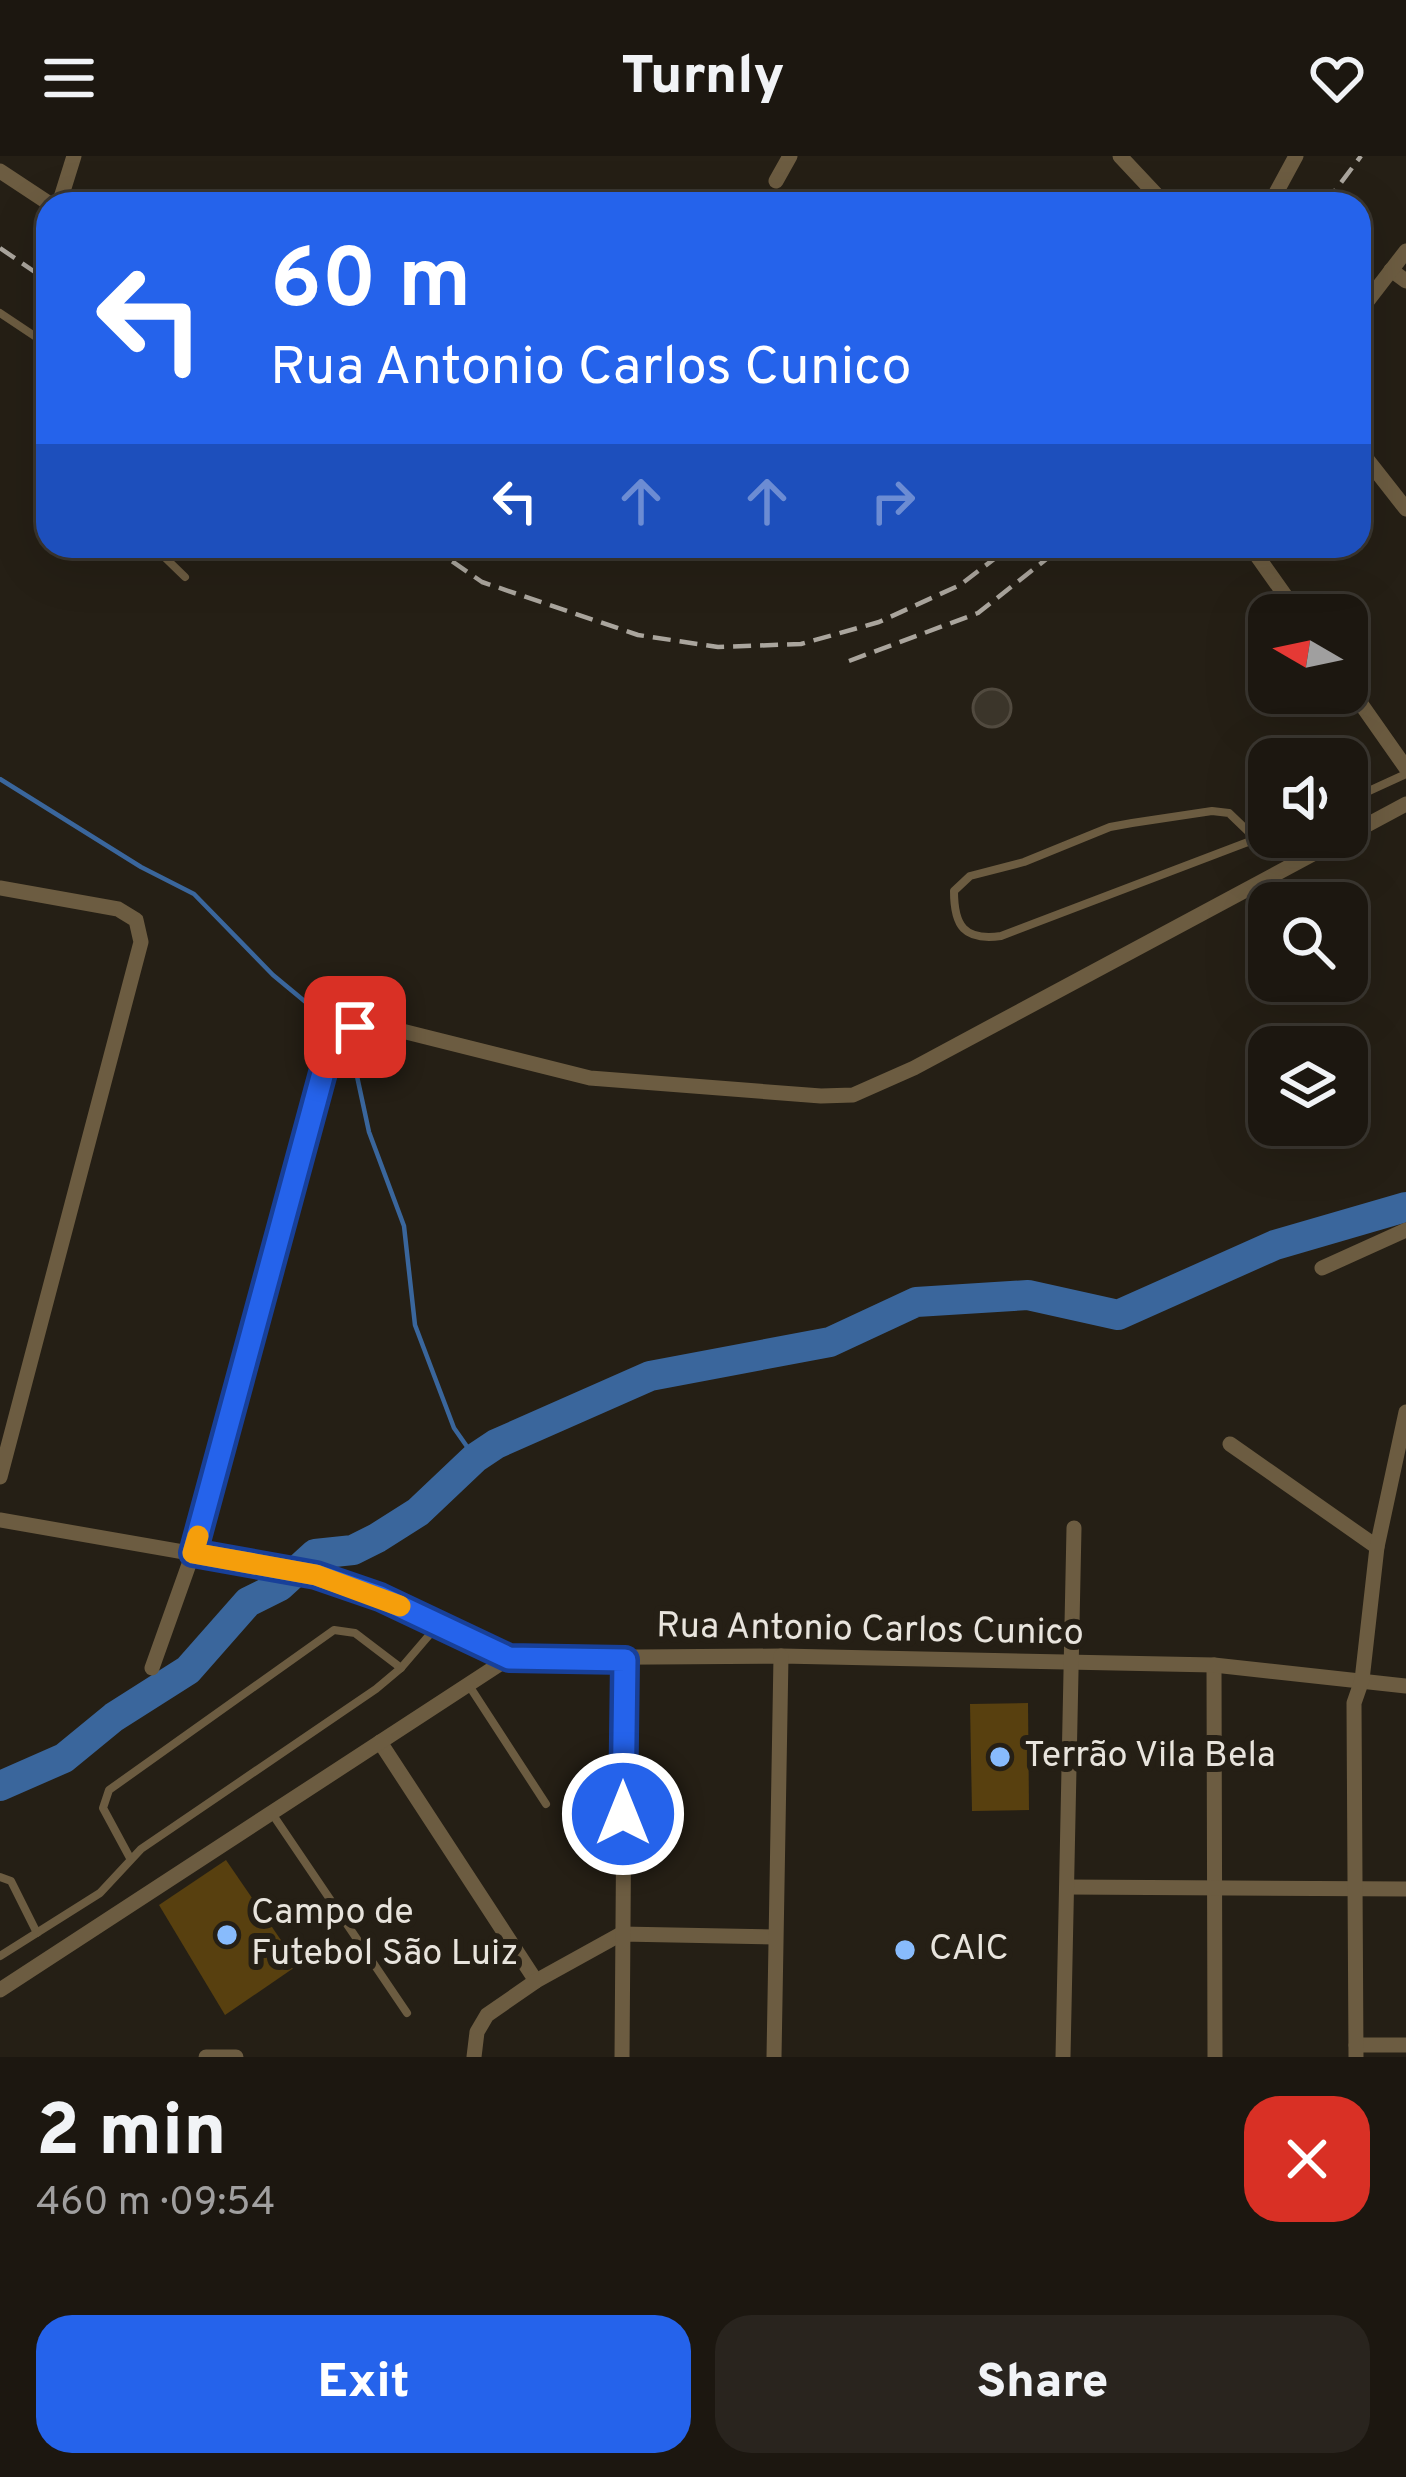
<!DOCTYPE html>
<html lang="en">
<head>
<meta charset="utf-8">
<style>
	:root { --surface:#1c1710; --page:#29241e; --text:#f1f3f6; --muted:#a09f9f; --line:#3a3630; --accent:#2563eb }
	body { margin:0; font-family:Overpass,sans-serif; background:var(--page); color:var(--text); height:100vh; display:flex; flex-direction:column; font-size:45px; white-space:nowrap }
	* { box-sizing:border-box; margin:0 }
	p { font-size:39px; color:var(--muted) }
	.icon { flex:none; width:66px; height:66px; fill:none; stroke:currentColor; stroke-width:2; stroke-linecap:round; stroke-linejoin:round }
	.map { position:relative; height:1901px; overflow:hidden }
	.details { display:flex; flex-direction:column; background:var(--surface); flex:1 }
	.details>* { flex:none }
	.banner { position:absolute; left:36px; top:36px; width:1335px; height:366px; border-radius:36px; box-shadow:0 12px 48px #0002,0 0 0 3px var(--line); background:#2563eb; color:#fff; overflow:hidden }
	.needle { width:78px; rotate:279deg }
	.tools { position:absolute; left:1248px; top:438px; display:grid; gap:24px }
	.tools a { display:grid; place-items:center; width:120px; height:120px; border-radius:24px; background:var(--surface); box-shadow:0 12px 48px #0002,0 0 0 3px var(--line); font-size:60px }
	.pin { position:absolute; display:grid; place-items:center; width:102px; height:102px; color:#fff; margin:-51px; border-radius:24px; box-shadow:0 6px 18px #0006 }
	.me { position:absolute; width:132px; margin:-66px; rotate:0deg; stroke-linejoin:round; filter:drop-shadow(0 0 9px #0008) }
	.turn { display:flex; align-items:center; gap:42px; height:252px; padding:0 36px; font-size:54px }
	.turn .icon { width:156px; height:156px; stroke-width:2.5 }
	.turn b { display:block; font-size:84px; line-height:102px }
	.lanes { display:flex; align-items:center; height:114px; padding:0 36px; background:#0003; justify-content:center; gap:60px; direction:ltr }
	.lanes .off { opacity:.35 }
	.round { display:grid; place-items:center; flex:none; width:126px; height:126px; border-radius:36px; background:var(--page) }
	.headline { display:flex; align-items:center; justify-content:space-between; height:204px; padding:0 36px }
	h1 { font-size:72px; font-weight:800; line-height:90px }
	.button { display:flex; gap:24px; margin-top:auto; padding:24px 36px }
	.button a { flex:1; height:138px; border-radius:36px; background:var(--accent); color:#fff; font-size:48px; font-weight:800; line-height:138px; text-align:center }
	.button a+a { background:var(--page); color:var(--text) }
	header { display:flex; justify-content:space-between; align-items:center; height:156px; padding:0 36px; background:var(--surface); font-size:54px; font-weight:800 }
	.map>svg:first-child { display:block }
	.green { fill:#58400f }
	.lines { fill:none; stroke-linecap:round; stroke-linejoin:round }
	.stream { stroke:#3a669c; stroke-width:4.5 }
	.river { stroke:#3a669c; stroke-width:30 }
	.building { fill:#3b352a; stroke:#514a3f; stroke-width:3 }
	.lane { stroke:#6c5c41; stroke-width:8 }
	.street { stroke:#6c5c41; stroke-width:15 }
	.rail { stroke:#aaa59d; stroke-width:4.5; stroke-dasharray:18 9; stroke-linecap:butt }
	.route-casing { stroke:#184099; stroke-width:30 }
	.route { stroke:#2563eb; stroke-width:21 }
	.slow { stroke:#f59e0b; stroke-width:21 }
	.poi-dot { fill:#88bbfc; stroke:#251f15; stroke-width:4.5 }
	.labels { text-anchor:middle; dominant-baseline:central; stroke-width:12; stroke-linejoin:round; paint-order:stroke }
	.street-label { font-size:36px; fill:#e8e4dd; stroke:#251f15 }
	.poi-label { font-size:36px; fill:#e8e4dd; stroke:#251f15; text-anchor:start }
</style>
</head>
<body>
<header><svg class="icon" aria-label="menu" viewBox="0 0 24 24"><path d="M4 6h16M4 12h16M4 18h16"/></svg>Turnly<svg class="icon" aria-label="heart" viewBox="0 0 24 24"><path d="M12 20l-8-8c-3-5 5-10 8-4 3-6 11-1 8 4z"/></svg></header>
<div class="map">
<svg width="1406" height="1901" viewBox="0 0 1406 1901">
	<rect width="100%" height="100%" fill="#251f15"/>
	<g class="green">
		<polygon points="1028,1547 1029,1654 972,1655 970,1548"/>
		<polygon points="226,1704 298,1809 225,1859 159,1749"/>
	</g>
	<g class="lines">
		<g class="stream">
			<polyline points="0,623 141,711 194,738 273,819 308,848 344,863 346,872"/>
			<polyline points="349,883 369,976 404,1070 415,1169 454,1272 475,1302"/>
		</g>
		<polyline class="river" points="0,1630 64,1602 114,1561 188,1514 248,1446 280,1430 315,1398 353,1394 377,1382 418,1356 475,1302 496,1288 650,1220 830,1186 916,1146 1028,1139 1118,1159 1275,1089 1406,1051"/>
	</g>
	<circle class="building" cx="992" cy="552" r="19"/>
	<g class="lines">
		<g class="lane">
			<polyline points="0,157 48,189"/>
			<polyline points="153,390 185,421"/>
			<polyline points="1347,645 1406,618"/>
			<path d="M1256,683L1229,657L1212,655L1132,667L1110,671L1024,706L970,720L954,735C954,770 964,785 1001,780L1269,678"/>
			<polyline points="468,1528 546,1648"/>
			<polyline points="271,1656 407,1857"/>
			<polyline points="130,1702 103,1652 109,1634 334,1474 355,1477 401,1512"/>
			<polyline points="0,1721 11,1725 37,1777"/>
			<polyline points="0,1800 100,1737 141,1693 376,1533 401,1512 437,1470"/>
		</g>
		<g class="street">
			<polyline points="1120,0 1165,48"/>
			<polyline points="0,15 50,48"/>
			<polyline points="776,25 790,0"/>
			<polyline points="59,48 74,0"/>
			<polyline points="1270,48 1296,0"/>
			<polyline points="1391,114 1406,125"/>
			<polyline points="1359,156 1406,95"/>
			<polyline points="1359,293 1406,353"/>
			<polyline points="1250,390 1299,459"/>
			<polyline points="1347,528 1406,612"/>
			<polyline points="0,732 118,753 136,764 141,786 0,1321"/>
			<polyline points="1322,1112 1406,1074"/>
			<polyline points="1230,1288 1377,1391"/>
			<polyline points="0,1364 316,1419 380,1441 509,1502"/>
			<polyline points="1214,1509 1215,1901"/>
			<path d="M152,1512L193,1397L324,913C334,883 349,866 382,870L590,922L821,940L853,939L914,912L1406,648"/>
			<polyline points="380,1586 536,1825"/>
			<polyline points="1067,1731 1406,1733"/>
			<polyline points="0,1834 509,1502 781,1500 1214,1509 1406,1530"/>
			<polyline points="1356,1889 1406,1889"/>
			<polyline points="206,1901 236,1901"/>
			<polyline points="474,1901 477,1876 487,1859 536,1825 621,1778 775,1781"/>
			<polyline points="622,1901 625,1504"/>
			<polyline points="774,1901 781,1500"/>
			<polyline points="1063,1901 1074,1372"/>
			<polyline points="1356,1901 1354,1547 1362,1524 1377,1391 1406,1256"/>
		</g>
		<g class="rail">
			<polyline points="1325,48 1361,0"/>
			<polyline points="0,92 48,125"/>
			<polyline points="430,390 482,426 638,479 718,491 801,488 879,466 960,429 1011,390"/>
			<polyline points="849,505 978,457 1063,390"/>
		</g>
	</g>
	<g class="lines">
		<defs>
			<polyline id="route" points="355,871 340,880 324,913 193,1397 316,1419 380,1441 509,1502 625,1504 623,1658"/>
		</defs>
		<use href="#route" class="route-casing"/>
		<use href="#route" class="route"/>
		<polyline class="slow" points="198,1380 193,1397 316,1419 400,1450"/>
	</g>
	<g class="poi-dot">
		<circle cx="1000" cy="1601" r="12"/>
		<circle cx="227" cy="1779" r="12"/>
		<circle cx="905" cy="1794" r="12"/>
	</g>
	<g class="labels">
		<g class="street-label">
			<text transform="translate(870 1475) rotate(1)">Rua Antonio Carlos Cunico</text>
		</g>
		<g class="poi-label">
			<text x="1024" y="1601">Terrão Vila Bela</text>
			<text x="251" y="1758">Campo de<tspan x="251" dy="41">Futebol São Luiz</tspan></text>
			<text x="929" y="1794">CAIC</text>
		</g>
	</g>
</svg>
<div class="tools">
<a><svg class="needle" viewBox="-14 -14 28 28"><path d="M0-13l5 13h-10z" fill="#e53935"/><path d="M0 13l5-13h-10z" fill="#a09f9f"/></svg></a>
<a><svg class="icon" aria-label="sound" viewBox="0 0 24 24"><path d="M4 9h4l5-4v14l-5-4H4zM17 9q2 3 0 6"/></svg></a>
<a><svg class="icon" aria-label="search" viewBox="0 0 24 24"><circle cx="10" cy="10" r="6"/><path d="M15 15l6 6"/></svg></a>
<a><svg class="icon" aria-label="layers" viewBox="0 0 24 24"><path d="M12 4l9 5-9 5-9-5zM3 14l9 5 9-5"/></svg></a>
</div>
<div class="pin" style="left:355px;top:871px;background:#d93025"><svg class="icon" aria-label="arrive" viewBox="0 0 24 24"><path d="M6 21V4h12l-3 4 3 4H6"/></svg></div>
<svg class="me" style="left:623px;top:1658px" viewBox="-20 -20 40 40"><circle r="17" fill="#2563eb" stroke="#fff" stroke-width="3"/><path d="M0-11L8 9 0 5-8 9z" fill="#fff"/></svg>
<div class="banner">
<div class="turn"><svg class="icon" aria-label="left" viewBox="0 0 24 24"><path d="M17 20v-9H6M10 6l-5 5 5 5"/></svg><div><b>60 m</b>Rua Antonio Carlos Cunico</div></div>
<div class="lanes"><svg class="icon" aria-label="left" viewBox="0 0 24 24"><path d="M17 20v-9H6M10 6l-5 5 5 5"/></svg><svg class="icon off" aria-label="ahead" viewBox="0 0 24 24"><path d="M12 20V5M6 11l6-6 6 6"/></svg><svg class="icon off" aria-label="ahead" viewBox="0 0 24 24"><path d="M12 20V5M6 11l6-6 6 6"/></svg><svg class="icon off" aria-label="right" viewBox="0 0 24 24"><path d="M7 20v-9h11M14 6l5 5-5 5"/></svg></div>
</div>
</div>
<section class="details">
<div class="headline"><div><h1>2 min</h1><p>460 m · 09:54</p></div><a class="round" style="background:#d93025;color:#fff"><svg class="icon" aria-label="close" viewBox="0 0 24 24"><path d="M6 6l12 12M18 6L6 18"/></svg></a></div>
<div class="button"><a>Exit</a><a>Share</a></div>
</section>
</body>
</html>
